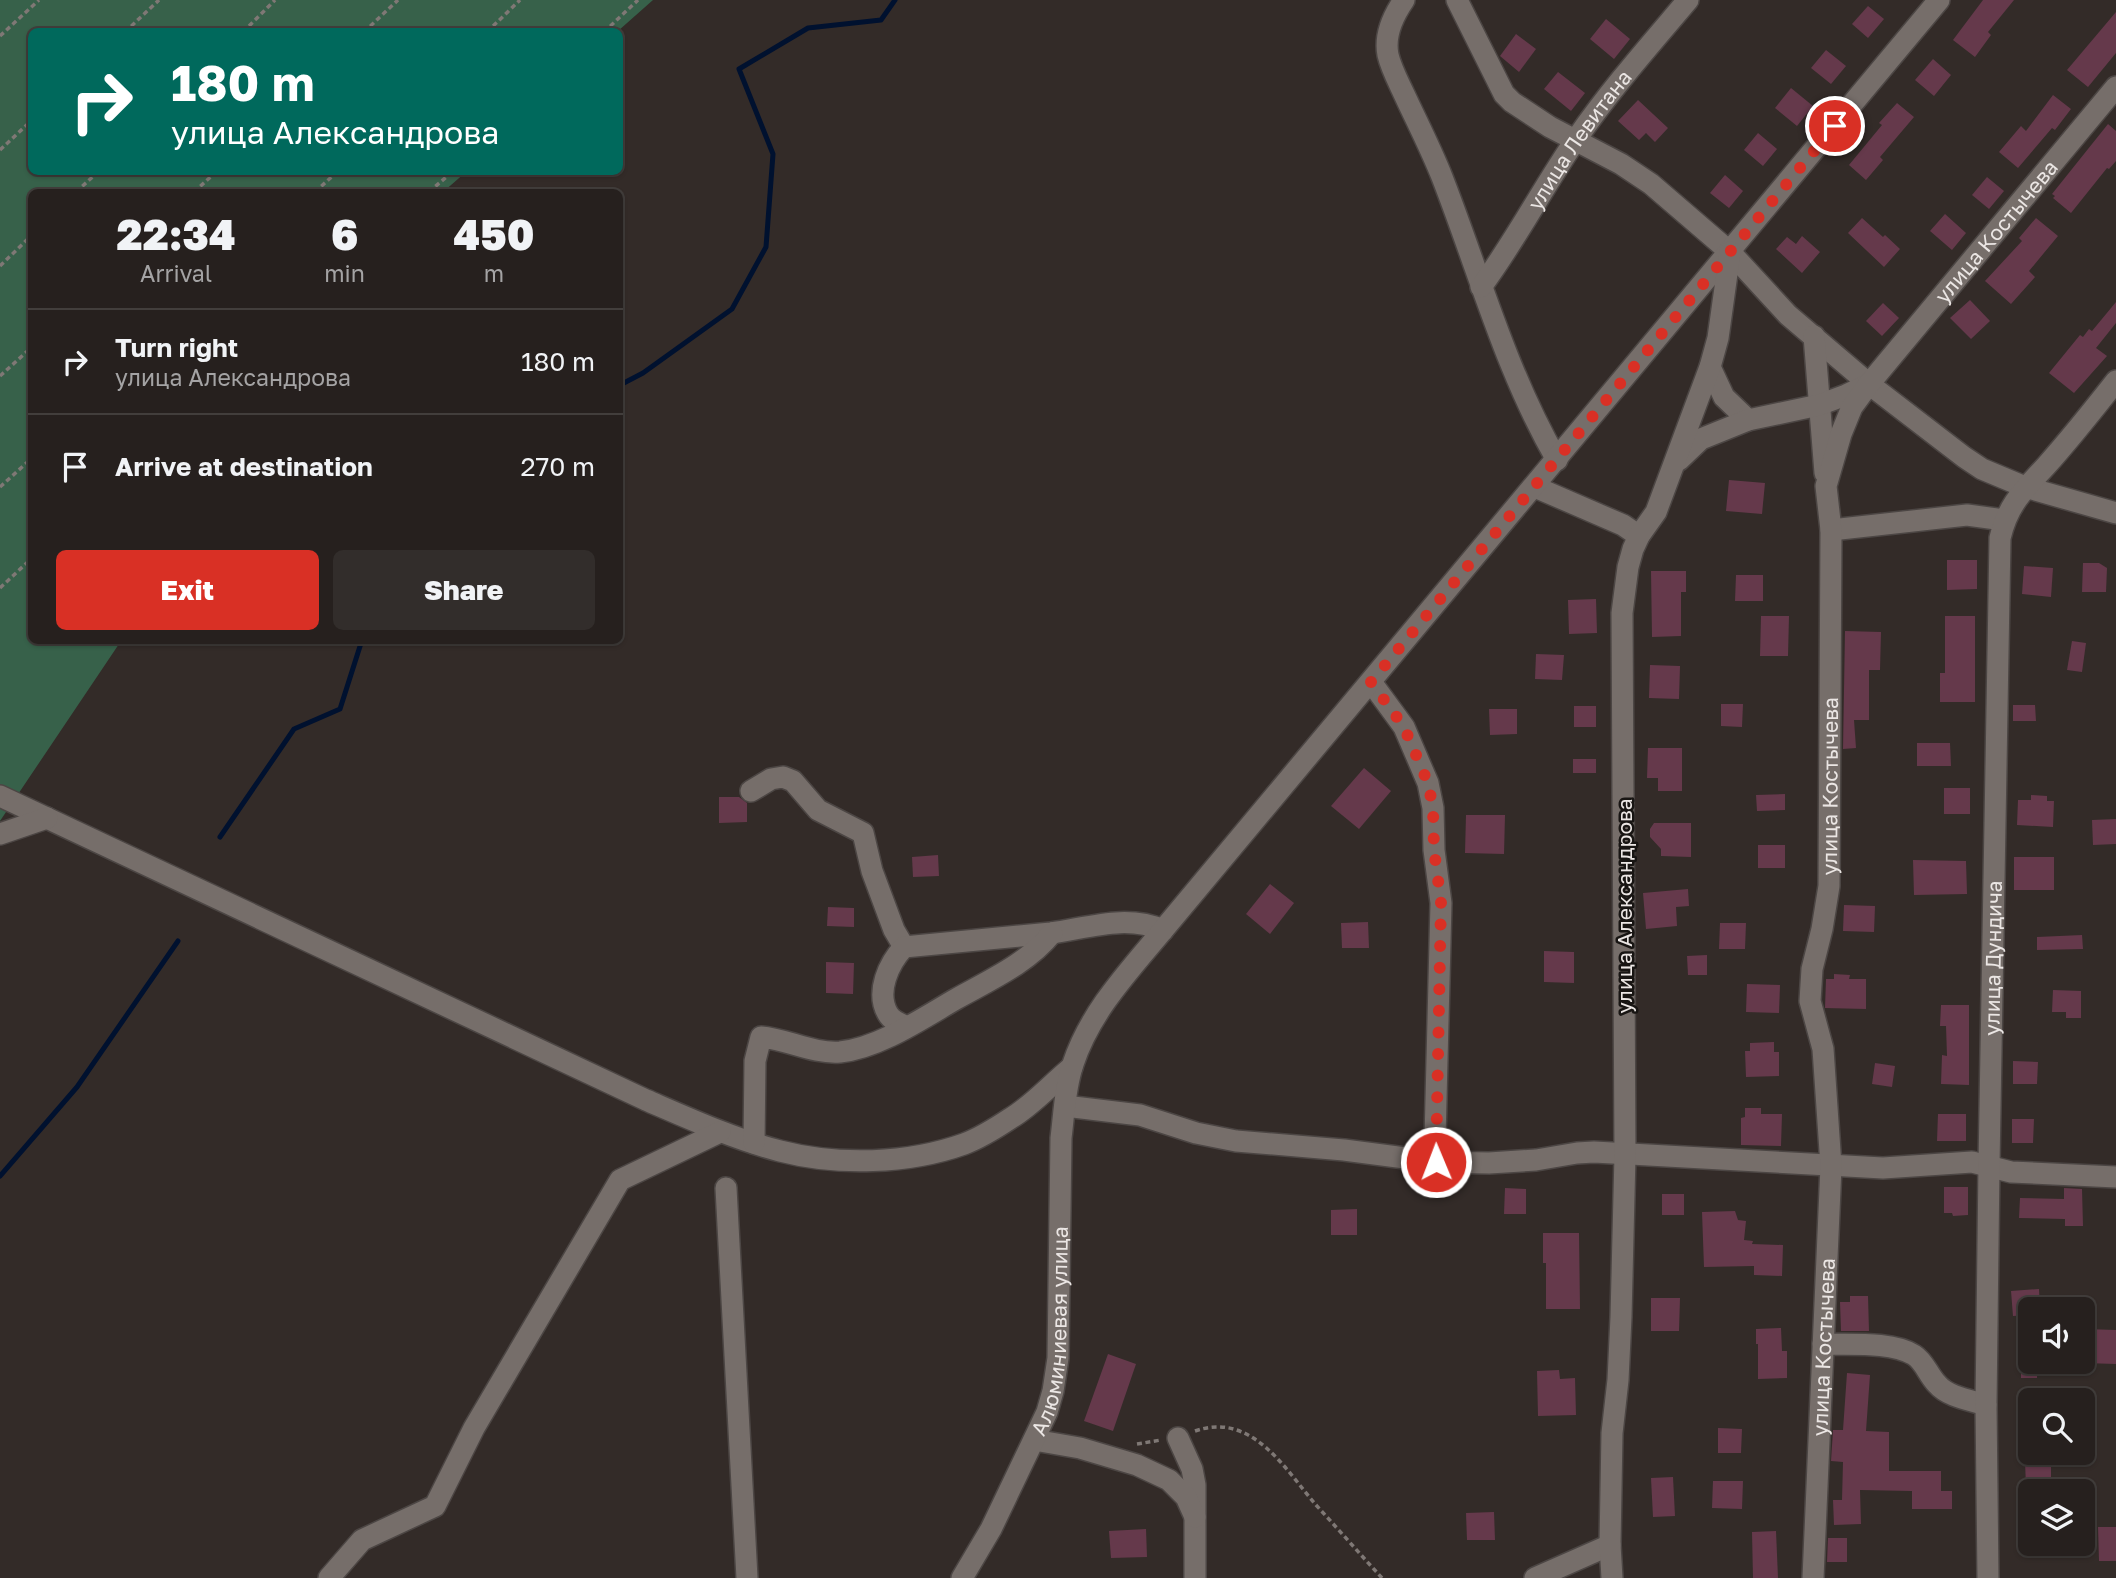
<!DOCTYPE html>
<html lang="en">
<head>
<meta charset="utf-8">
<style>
	:root { --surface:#26201e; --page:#322d2b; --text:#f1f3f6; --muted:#a4a3a4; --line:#423e3c; --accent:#d93025 }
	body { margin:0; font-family:"Golos Text",sans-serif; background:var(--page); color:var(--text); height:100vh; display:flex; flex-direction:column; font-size:26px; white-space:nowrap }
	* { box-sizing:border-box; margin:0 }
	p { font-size:23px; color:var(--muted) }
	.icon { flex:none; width:38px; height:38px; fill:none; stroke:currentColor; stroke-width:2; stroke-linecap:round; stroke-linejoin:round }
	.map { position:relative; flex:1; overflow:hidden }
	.drawer { position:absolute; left:28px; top:189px; width:595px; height:455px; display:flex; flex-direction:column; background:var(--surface); border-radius:10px; box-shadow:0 2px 5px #0004,0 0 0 2px var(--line) }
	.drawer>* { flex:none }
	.guide { position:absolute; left:28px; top:28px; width:595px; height:147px; border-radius:10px; box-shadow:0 2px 5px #0004,0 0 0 2px var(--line); background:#00695c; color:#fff; overflow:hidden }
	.buttons { position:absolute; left:2018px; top:1297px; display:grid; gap:14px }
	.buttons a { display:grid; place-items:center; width:77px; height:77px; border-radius:10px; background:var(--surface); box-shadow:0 2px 5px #0004,0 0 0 2px var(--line); font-size:35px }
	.pin { position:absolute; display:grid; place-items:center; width:60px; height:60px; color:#fff; margin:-30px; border:4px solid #fff; border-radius:50%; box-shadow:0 2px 7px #0007 }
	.me { position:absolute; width:77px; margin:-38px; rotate:359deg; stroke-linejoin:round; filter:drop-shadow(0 0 5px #0008) }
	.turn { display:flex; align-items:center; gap:24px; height:147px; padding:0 28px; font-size:32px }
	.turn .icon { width:91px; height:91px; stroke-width:2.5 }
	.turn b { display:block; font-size:49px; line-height:60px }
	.eta { display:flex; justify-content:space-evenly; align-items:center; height:119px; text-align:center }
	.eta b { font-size:42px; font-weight:800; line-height:49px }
	.cta { display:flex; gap:14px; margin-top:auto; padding:14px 28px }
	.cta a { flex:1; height:80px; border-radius:10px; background:var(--accent); color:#fff; font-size:28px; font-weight:800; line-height:80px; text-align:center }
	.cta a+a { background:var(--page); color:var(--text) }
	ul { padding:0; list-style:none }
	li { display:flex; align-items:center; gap:21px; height:105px; padding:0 28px; border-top:2px solid var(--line) }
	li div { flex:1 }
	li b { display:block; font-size:26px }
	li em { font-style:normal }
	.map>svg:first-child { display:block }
	.green { fill:#37614a }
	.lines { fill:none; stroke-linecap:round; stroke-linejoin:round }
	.stream { stroke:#00112f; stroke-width:5 }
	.building { fill:#65394b }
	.minor-casing { stroke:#4c4644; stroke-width:24 }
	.path { stroke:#7f7875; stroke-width:3.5; stroke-dasharray:5 3.5; stroke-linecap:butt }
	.minor { stroke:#766e6a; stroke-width:21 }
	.route { stroke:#d93025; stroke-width:12; stroke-dasharray:0 21.6 }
	.labels { text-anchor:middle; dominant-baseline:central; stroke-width:5; stroke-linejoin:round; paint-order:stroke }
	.street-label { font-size:21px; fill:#ebe6e4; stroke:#181513 }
</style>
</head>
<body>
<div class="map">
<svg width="2116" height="1578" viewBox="0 0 2116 1578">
	<rect width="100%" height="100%" fill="#332b28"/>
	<polygon class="green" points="0,0 653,0 618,31 32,32 32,172 466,172 443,192 32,192 32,640 121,641 0,821"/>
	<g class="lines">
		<g class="stream">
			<polyline points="620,385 643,373 732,309 766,247 773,154 739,69 808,28 881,20 895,0"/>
			<polyline points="220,837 294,729 340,709 362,640"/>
			<polyline points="0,1176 77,1087 178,941"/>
		</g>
	</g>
	<g class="building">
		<polygon points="1983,0 2014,0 1988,32 1991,35 1975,57 1953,40"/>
		<polygon points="1868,6 1884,19 1868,38 1852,24"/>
		<polygon points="2116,12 2116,53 2088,87 2067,70"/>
		<polygon points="1606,19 1630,39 1614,59 1590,39"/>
		<polygon points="1516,34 1536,49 1519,72 1500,56"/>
		<polygon points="1826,50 1846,66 1831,84 1811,68"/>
		<polygon points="1933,59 1951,75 1934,96 1915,80"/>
		<polygon points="1558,72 1585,93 1571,111 1544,89"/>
		<polygon points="1791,88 1813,106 1797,126 1775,108"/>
		<polygon points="2053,95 2071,109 2055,130 2052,128 2018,168 1999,152 2021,126 2026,131"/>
		<polygon points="1638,100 1668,128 1655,142 1646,133 1639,140 1618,121"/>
		<polygon points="1897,103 1914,117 1880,157 1883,160 1866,180 1849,165 1882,125 1879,123"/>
		<polygon points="2108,124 2116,131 2116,161 2109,169 2107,168 2071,213 2053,198 2055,196 2052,194"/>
		<polygon points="1758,133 1777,149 1763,166 1744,150"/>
		<polygon points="1725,175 1743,191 1729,208 1710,193"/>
		<polygon points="1987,177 2004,191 1989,209 1972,195"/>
		<polygon points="1945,214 1966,233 1952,250 1930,231"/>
		<polygon points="1862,218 1883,237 1885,235 1900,249 1884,267 1848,233"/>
		<polygon points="2036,218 2058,236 2029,271 2035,277 2011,304 1985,281 2022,241 2019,238"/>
		<polygon points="1802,236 1820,252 1802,273 1776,249 1787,237 1796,244"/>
		<polygon points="1970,300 1990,321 1971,339 1950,318"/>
		<polygon points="2116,302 2116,323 2096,348 2107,356 2074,393 2049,373 2080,335 2083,337 2089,329 2092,331"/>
		<polygon points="1883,303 1899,318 1882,336 1866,321"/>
		<polygon points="1729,480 1765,483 1762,514 1726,511"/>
		<polygon points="1947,560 1977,560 1977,589 1947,590"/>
		<polygon points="2083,563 2099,563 2107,568 2106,592 2082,592"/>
		<polygon points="2024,566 2053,568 2051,597 2022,594"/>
		<polygon points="1651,571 1686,571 1686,592 1681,592 1681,636 1652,637"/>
		<polygon points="1736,575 1763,575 1763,601 1735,601"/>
		<polygon points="1596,599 1597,633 1569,634 1568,600"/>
		<polygon points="1761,616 1789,616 1788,656 1760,656"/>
		<polygon points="1945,616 1975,616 1975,702 1940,702 1940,673 1945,673"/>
		<polygon points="1845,631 1881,632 1880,670 1869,670 1869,720 1854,720 1856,748 1843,749"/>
		<polygon points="2072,641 2086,643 2082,672 2067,670"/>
		<polygon points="1536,654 1564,655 1562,680 1535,679"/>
		<polygon points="1650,665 1680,666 1679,699 1649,698"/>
		<polygon points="1721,704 1743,704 1742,727 1721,726"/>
		<polygon points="2013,705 2035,705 2036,721 2013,721"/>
		<rect x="1574" y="706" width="22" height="21"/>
		<polygon points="1489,709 1517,709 1517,734 1490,735"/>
		<polygon points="1917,743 1950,743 1951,766 1917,766"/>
		<polygon points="1648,748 1682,748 1682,791 1658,791 1658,778 1647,778"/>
		<rect x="1573" y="759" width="23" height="14"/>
		<polygon points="1364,768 1391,791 1359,829 1331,806"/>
		<rect x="1944" y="788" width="26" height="26"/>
		<polygon points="1785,794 1785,810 1757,811 1756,795"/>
		<polygon points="2031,795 2047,796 2047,801 2054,801 2053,827 2017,825 2018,800 2031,800"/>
		<polygon points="719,797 739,797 747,803 747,822 719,823"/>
		<polygon points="1466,815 1505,815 1504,854 1465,853"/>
		<polygon points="2116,819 2116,844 2093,845 2092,820"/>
		<polygon points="1654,823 1691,823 1691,857 1661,856 1661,849 1650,837 1650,829"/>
		<rect x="1758" y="845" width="27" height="23"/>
		<polygon points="938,855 939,876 913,877 912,857"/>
		<rect x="2014" y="857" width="40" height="33"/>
		<polygon points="1913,860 1966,861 1967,894 1914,895"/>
		<polygon points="1270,884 1294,903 1270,934 1246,914"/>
		<polygon points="1688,889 1689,906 1676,907 1677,926 1646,929 1643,893"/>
		<polygon points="1844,905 1875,906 1874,932 1843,931"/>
		<polygon points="828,907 854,908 854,927 827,926"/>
		<polygon points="1368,922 1369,948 1342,948 1341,923"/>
		<polygon points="1720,923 1746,923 1745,949 1719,949"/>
		<polygon points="2082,935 2083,949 2037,950 2037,937"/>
		<polygon points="1544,951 1574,952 1574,983 1544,982"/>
		<polygon points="1707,955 1707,975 1688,975 1687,956"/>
		<polygon points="826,962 854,963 853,994 826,993"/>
		<polygon points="1834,974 1850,975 1849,979 1866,979 1866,1009 1825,1008 1826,979 1834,979"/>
		<polygon points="1747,984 1780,985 1779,1013 1746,1012"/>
		<polygon points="2053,990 2081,991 2081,1018 2066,1018 2066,1012 2052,1012"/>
		<polygon points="1941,1005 1969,1005 1969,1085 1941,1084 1942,1055 1947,1056 1946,1026 1940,1026"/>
		<polygon points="1774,1042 1774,1052 1779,1052 1779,1076 1746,1077 1745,1051 1750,1051 1750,1043"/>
		<polygon points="2013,1061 2038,1062 2037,1084 2013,1084"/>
		<polygon points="1875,1063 1895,1066 1892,1087 1872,1084"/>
		<polygon points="1745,1108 1761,1108 1761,1114 1782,1114 1781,1146 1741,1145 1741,1118 1745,1117"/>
		<polygon points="1938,1114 1966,1114 1966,1141 1937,1141"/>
		<polygon points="2012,1119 2034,1119 2033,1143 2012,1143"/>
		<polygon points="1944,1187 1968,1187 1968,1215 1953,1216 1952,1213 1944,1213"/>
		<polygon points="1505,1188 1526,1189 1526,1214 1504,1214"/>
		<polygon points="2064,1188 2082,1189 2083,1226 2065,1226 2065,1219 2019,1218 2020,1198 2064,1199"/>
		<rect x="1662" y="1194" width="22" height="21"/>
		<polygon points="1357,1209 1357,1235 1331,1235 1331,1210"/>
		<polygon points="1735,1211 1738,1220 1746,1221 1744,1240 1753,1241 1752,1244 1783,1245 1782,1276 1754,1275 1754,1266 1704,1267 1702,1212"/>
		<polygon points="1543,1233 1579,1233 1580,1309 1546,1309 1546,1263 1543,1263"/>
		<polygon points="2039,1289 2040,1309 2030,1309 2030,1315 2013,1316 2011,1291"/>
		<polygon points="1850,1296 1868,1296 1869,1331 1841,1331 1840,1302 1850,1302"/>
		<polygon points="1651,1298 1680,1298 1679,1331 1651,1331"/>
		<polygon points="1781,1328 1782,1351 1787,1351 1787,1378 1758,1379 1758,1344 1756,1344 1756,1329"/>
		<polygon points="2085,1329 2116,1330 2116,1364 2084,1363"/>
		<polygon points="1108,1354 1136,1364 1113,1431 1084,1421"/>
		<rect x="2021" y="1362" width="16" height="16"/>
		<polygon points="1559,1370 1560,1379 1575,1378 1576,1415 1538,1416 1537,1371"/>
		<polygon points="1847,1373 1870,1375 1866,1431 1889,1432 1889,1471 1941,1471 1941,1491 1952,1491 1952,1509 1912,1509 1912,1491 1860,1490 1861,1524 1834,1525 1833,1500 1842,1500 1843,1462 1831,1461 1833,1430 1843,1430"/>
		<polygon points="1718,1428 1742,1429 1741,1453 1718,1453"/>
		<polygon points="2051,1460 2051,1487 2026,1487 2025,1461"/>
		<polygon points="1673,1477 1675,1516 1653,1517 1651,1478"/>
		<polygon points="1713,1481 1743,1481 1742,1509 1712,1508"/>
		<polygon points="1494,1512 1495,1540 1467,1540 1466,1513"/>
		<polygon points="2098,1527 2116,1527 2116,1561 2099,1561"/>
		<polygon points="1146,1529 1147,1557 1111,1558 1109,1531"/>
		<polygon points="1776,1531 1778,1578 1753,1578 1752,1532"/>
		<polygon points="1828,1538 1847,1538 1847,1562 1827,1562"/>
	</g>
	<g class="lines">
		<defs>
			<g id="minor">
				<path d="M1404,0C1393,16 1384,35 1388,55C1391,68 1398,81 1404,94C1417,122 1431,149 1442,177C1479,272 1506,372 1557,460"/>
				<polyline points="1457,0 1504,94 1512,102 1550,127 1621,164 1651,184 1730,252 1788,315 1869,384 1964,457 1982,469 2025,487 2116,513"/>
				<path id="s1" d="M1481,287C1516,240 1543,187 1577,138C1611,89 1650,45 1688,0"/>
				<polyline points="1814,336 1825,473"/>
				<polyline points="1710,367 1724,397 1748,420"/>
				<polyline points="1679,460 1701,439 1748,420 1819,405 1846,395 1867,385"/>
				<polyline points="1535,487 1623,525 1639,536"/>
				<polyline points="1831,530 1967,515 2004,520"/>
				<polyline points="1371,682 1404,727 1428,783 1433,808 1434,850 1441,903 1435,1139 1436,1162"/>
				<polyline points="751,791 771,779 783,777 793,781 818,810 863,833 872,871 894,930 904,947"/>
				<path d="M0,796L646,1100C690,1119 734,1139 780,1151C838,1166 908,1164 964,1144C980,1138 996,1128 1011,1118C1033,1105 1052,1083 1072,1067"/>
				<polyline points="0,834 47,818"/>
				<path d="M907,1027C901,1024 892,1021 888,1014C875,992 889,963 904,947C953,942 1002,938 1051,933C1088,928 1126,914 1163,930"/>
				<polyline points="1065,1106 1140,1115 1196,1133 1236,1141 1344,1150 1436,1162 1489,1163 1536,1160 1577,1153 1594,1152 1883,1168 1972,1162 2011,1172 2116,1177"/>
				<path d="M754,1143L755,1061L761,1037C787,1039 813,1054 840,1052C879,1048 923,1018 956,999C990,980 1028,963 1052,933"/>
				<polyline points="726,1188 747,1578"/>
				<path d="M1823,1344C1848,1345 1892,1341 1914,1355C1925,1362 1928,1375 1937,1384C1948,1397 1970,1400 1986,1405"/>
				<polyline points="1178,1438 1192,1469 1195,1485 1195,1578"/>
				<polyline points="1034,1440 1080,1448 1137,1465 1169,1480 1186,1497 1195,1517"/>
				<polyline points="329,1578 362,1540 435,1506 474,1428 620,1180 720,1132"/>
				<path id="s2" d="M962,1578L991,1529L1047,1412L1053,1391L1058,1358L1061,1138C1064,1114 1065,1087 1073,1064C1090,1012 1128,972 1163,930L1939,0"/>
				<polyline points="1535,1578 1610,1545"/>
				<polyline points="1612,1578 1610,1545 1612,1433 1618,1380 1621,1317 1625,1155 1622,613 1628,567 1633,549 1639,536 1656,512 1710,367 1718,338 1730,252"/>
				<path id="s3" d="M1813,1578L1831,1166L1823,1049L1810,1001L1812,969L1822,929L1829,886L1831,530L1826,486L1841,434L1852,407L1869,384L2116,87"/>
				<path id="s4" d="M1988,1578L1986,1405L1989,1165L2000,538C2008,504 2023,491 2046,466C2070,439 2094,409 2116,381"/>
			</g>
		</defs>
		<use href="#minor" class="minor-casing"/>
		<g class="path">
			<polyline points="125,32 159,0"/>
			<polyline points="243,32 275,0"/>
			<polyline points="364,32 398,0"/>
			<polyline points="487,32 520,0"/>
			<polyline points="604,32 638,0"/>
			<polyline points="0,36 39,0"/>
			<polyline points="0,150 32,120"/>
			<polyline points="76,192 98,172"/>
			<polyline points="194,192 216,172"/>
			<polyline points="315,192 337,172"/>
			<polyline points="429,192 452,172"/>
			<polyline points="0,266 32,235"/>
			<polyline points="0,376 32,347"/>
			<polyline points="0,487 32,458"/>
			<polyline points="0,588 32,558"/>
			<path d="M1195,1431C1252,1411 1285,1469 1316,1505C1338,1529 1360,1554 1382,1578"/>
			<polyline points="1137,1444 1161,1440"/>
		</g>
		<use href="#minor" class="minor"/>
	</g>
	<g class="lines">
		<polyline class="route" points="1436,1162 1441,902 1434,850 1433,808 1428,783 1404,727 1371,682 1835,126"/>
	</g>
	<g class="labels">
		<g class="street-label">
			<text stroke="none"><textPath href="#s1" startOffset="177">улица Левитана</textPath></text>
			<text stroke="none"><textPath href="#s3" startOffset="1407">улица Костычева</textPath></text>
			<text stroke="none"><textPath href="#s3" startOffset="796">улица Костычева</textPath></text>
			<text transform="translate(1624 906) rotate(-90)">улица Александрова</text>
			<text stroke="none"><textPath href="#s4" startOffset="620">улица Дундича</textPath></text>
			<text stroke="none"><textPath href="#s2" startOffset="268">Алюминиевая улица</textPath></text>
			<text stroke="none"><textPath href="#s3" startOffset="231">улица Костычева</textPath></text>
		</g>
	</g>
</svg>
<div class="buttons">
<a><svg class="icon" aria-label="sound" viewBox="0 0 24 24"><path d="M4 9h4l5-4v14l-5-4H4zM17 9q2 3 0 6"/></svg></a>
<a><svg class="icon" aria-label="search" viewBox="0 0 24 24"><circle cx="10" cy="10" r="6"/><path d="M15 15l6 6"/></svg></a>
<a><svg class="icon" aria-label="layers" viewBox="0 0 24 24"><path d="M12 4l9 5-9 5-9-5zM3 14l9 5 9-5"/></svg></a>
</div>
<div class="pin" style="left:1835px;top:126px;background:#d93025"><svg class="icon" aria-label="arrive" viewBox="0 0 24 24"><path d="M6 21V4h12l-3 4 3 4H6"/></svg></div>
<svg class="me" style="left:1436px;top:1162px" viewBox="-20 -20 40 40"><circle r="17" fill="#d93025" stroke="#fff" stroke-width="3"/><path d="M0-11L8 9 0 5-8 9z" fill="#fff"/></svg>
<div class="guide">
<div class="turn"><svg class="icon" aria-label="right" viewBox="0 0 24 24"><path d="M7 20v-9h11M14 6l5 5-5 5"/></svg><div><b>180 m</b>улица Александрова</div></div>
</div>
<section class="drawer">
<div class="eta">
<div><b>22:34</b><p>Arrival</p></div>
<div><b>6</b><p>min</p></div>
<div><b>450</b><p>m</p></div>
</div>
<ul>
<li><svg class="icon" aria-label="right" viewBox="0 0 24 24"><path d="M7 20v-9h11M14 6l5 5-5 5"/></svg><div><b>Turn right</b><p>улица Александрова</p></div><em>180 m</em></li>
<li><svg class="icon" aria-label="arrive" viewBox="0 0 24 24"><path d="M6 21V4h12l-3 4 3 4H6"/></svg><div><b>Arrive at destination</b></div><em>270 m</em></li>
</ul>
<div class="cta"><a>Exit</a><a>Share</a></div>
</section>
</div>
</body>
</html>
